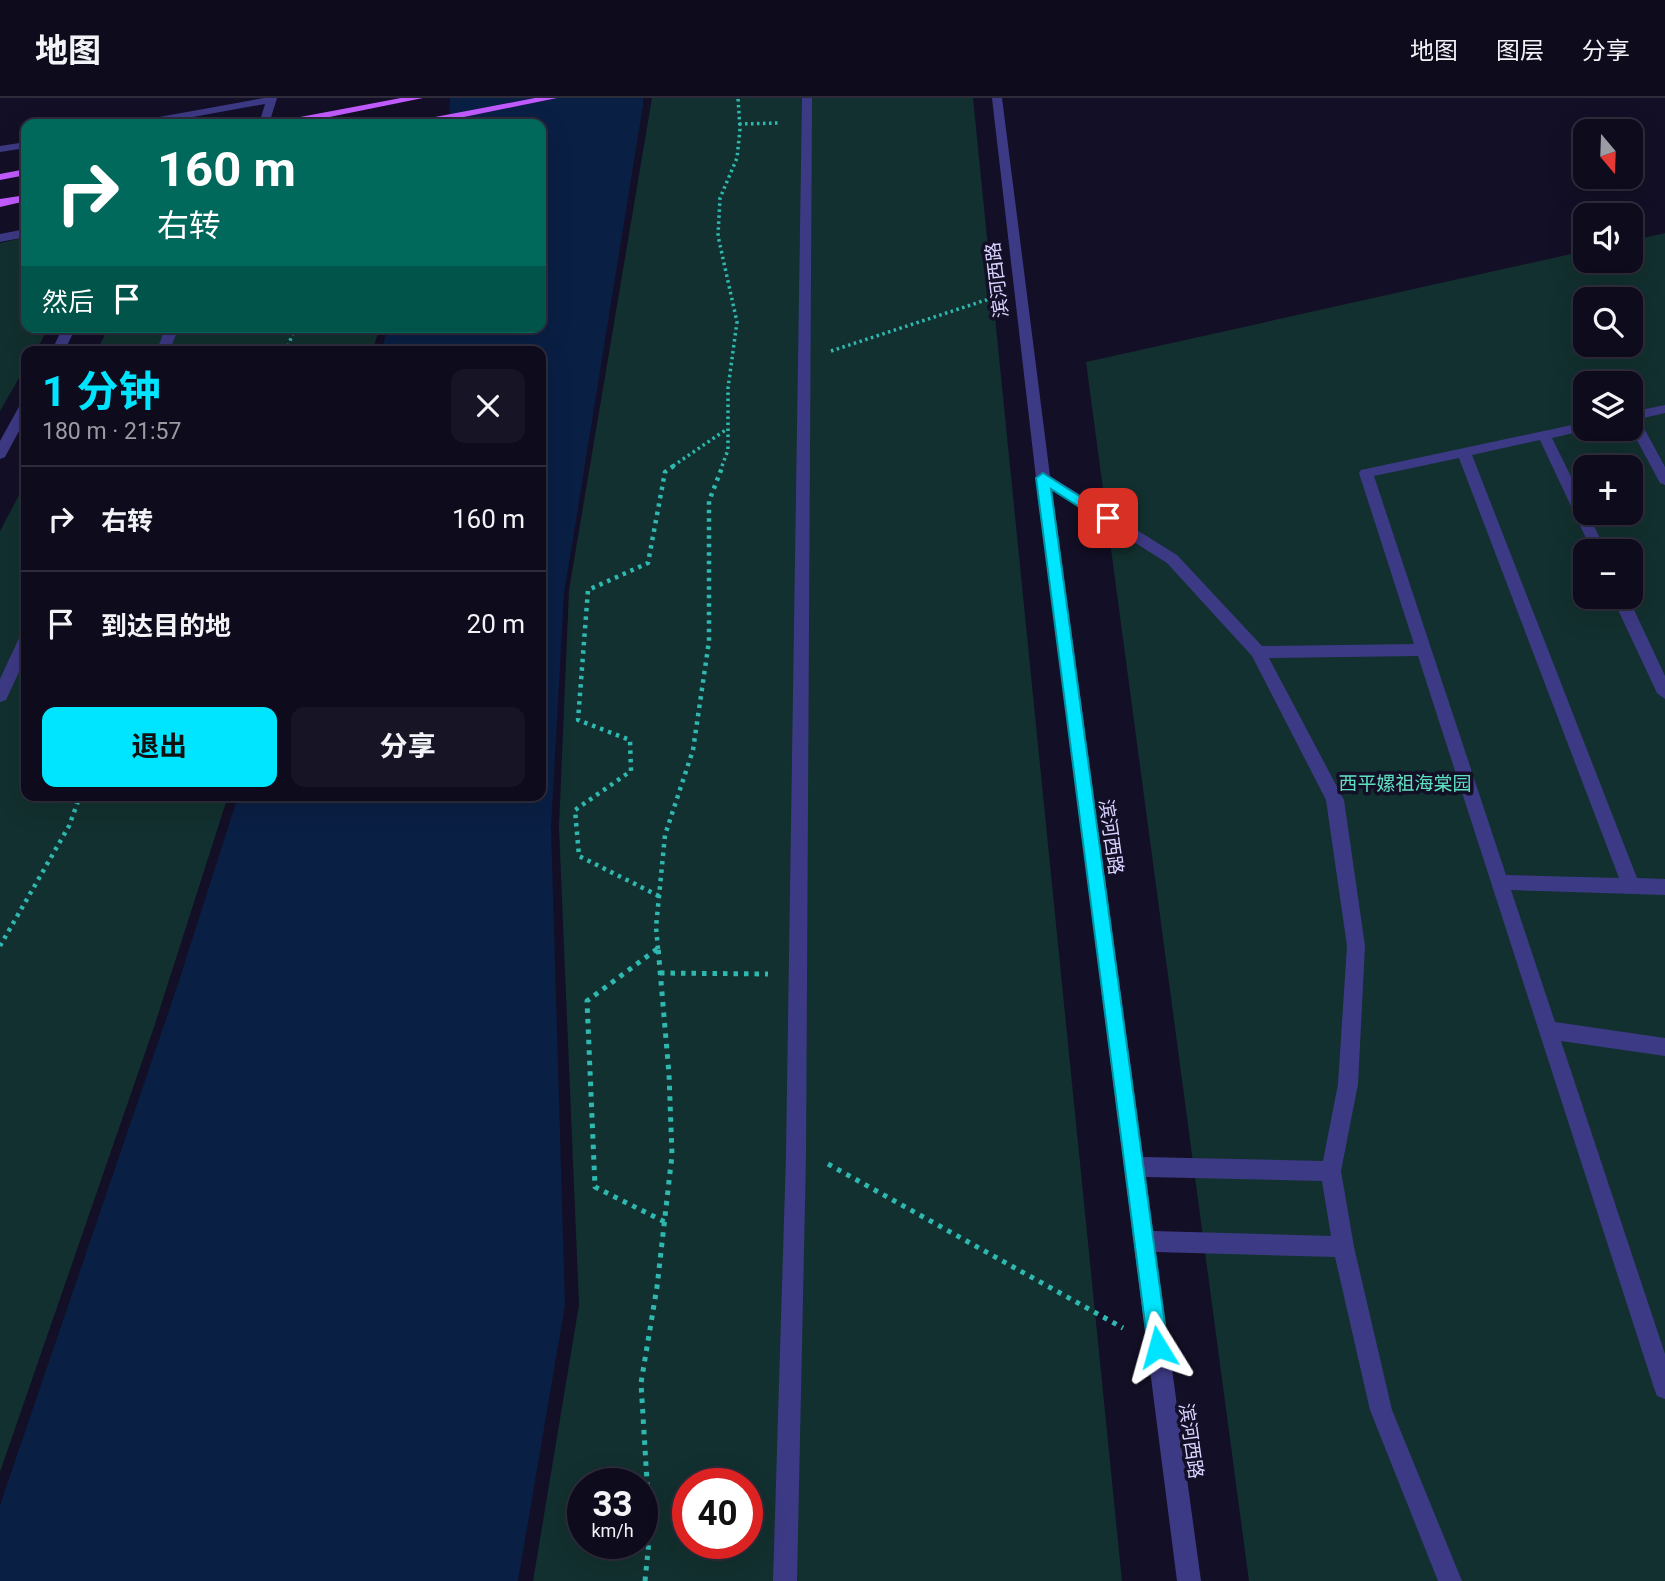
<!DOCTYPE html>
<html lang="zh">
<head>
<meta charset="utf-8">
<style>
	:root { --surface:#0e0b1c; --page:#171425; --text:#f1f3f6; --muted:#9b9ba3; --line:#2e2b3b; --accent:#00e5ff }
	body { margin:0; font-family:Roboto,"Noto Sans SC",sans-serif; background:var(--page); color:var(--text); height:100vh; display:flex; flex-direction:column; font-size:26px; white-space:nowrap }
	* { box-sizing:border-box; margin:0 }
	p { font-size:23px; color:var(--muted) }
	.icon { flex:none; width:38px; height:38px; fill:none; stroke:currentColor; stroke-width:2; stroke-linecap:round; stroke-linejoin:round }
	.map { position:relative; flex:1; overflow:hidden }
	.details { position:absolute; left:21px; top:248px; width:525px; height:455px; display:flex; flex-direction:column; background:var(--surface); border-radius:14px; box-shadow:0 7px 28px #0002,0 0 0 2px var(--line) }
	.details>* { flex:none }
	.top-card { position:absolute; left:21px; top:21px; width:525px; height:214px; border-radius:14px; box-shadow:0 7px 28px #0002,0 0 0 2px var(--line); background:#00695c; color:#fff; overflow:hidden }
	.needle { width:46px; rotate:161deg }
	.fabs { position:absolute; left:1573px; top:21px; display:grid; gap:14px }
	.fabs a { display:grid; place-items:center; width:70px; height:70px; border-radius:14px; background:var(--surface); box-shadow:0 7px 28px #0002,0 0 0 2px var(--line); font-size:35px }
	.speed { position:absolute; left:567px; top:1370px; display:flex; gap:14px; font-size:35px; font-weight:700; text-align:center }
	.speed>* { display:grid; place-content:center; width:91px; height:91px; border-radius:50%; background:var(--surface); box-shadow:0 7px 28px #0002,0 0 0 2px var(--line); line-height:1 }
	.speed small { font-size:18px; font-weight:400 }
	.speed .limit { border:10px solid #d22; background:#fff; color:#111 }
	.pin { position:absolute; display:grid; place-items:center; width:60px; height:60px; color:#fff; margin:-30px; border-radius:14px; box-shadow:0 4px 10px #0006 }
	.me { position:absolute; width:77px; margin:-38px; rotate:352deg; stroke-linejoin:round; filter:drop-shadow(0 0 5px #0008) }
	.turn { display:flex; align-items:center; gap:24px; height:147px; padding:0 21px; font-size:32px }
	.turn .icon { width:91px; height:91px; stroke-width:2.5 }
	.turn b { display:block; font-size:49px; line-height:60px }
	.then { display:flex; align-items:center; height:66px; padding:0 21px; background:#0003; gap:14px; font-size:26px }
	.round { display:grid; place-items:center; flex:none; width:74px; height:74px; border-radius:14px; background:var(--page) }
	.headline { display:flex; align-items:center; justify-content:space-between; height:119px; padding:0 21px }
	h1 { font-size:42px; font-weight:700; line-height:52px; color:var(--accent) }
	.cta { display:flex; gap:14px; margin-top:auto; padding:14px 21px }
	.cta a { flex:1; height:80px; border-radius:14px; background:var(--accent); color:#111; font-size:28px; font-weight:700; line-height:80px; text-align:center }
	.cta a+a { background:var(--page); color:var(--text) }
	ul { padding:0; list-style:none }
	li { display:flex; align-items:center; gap:21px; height:105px; padding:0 21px; border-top:2px solid var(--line) }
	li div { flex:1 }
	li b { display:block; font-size:26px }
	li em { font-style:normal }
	header { display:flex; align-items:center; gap:42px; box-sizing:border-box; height:98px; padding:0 35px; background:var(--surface); border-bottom:2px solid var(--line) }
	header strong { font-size:33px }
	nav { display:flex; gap:38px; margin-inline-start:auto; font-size:24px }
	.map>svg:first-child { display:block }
	.green { fill:#12302f; fill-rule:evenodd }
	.water { fill:#0a1f44 }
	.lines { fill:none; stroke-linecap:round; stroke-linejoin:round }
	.path-far2 { stroke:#2fb8b0; stroke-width:3.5; stroke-dasharray:2.5 3.5; stroke-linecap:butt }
	.path-far1 { stroke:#2fb8b0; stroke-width:4.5; stroke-dasharray:3.5 5; stroke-linecap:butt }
	.path { stroke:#2fb8b0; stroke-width:5; stroke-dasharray:4.5 6; stroke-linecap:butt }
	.minor { fill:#3d3a85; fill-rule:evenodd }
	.major { fill:#c25bff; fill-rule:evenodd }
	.route { fill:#00e5ff; stroke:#0095a6; stroke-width:2 }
	.labels { text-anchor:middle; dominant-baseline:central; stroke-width:7; stroke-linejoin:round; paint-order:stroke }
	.street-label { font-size:19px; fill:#d9d4ff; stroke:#130f26 }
	.park-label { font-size:19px; fill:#5fe0c0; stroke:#130f26 }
</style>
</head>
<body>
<header>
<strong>地图</strong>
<nav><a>地图</a><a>图层</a><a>分享</a></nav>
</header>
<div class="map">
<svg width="1665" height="1483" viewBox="0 0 1665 1483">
	<rect width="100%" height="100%" fill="#130f26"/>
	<g class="green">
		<path d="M652,0H973L1122,1483H533L579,1207L559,729L569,492ZM583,1386H642V1446H583ZM688,1386H747V1446H688Z"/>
		<path d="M1665,135V1483H1249L1086,264L1585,153L1586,163H1631V143ZM1586,201H1631V247H1586ZM1586,285H1631V331H1586ZM1586,369H1631V415H1586ZM1586,453H1631V499H1586Z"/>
		<polygon points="26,139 26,229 49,229 35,254 26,254 26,268 0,313 0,145"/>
		<polygon points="109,229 380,229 372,254 96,254"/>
		<polygon points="26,384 26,698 228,698 154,929 0,1374 0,433"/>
	</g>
	<polygon class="water" points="450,0 643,0 643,7 564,496 551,729 565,1207 518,1483 0,1483 0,1407 177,889 238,698 541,698 541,254 381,254 388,229 541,229 541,26 449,26"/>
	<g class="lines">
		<g class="path-far2">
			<polyline points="739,26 780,25"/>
			<polyline points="198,234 295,231"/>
			<polyline points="831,253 995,199"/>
			<polyline points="286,254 295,229"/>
			<polyline points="673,368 727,331"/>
			<polyline points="722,368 728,352 728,290 737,224 718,138 720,100 737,60 740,31 738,0"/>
		</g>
		<g class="path-far1">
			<polyline points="659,798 579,758 575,712 631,673 630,642 578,622 588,492 648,465 665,374 675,367"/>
			<polyline points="0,848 69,728 80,698"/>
			<polyline points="658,851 656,829 665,737 693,652 709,543 709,403 723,367"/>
		</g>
		<g class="path">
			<polyline points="657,851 587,903 595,1089 665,1124"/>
			<polyline points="660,875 768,876"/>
			<polyline points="828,1066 1123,1230"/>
			<polyline points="645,1483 650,1433 641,1285 657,1189 672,1057 669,976 658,849"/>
		</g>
		<g class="minor">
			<polygon points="264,0 277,0 269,26 259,26 265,6 154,26 132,26 137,23"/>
			<polygon points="802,0 812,0 806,1057 797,1483 773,1483 786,1057"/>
			<path d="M992,0H1002L1050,378L1177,457L1262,548L1414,546L1359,375L1361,372L1586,324V331H1591L1552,340L1586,409V415H1588L1606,453H1592L1540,342L1472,357L1637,780L1665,781V797L1511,792L1555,924L1665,940V958L1561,943L1665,1256V1301L1657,1298L1654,1290L1418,558L1269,560L1344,702L1365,848L1358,986L1341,1073L1354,1149L1392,1312L1462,1483H1438L1370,1312L1335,1159L1156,1154L1201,1483H1177L1036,380ZM1459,360L1619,780L1506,777L1374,378ZM1052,392L1167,465L1252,558L1326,702L1347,848L1338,986L1323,1063L1143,1059ZM1146,1079L1322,1083L1331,1138L1153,1133Z"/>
			<polygon points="26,44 26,50 0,54 0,48"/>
			<polygon points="26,131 26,139 0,144 0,136"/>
			<polygon points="63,229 76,229 64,254 51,254"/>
			<polygon points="166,229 179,229 169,254 156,254"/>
			<polygon points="26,304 26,320 5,359 0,361 0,343 21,305"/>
			<polygon points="1665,307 1665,315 1639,321 1665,369 1665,387 1660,385 1631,331 1631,314"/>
			<polygon points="1612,499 1628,499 1665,578 1665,601 1657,595"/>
			<polygon points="26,536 26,559 6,602 0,604 0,581 20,538"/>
		</g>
		<g class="major">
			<polygon points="401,0 423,0 295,26 274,26 279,23"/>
			<polygon points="535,0 557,0 430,26 409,26 414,23"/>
			<polygon points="26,71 26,77 0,82 0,76"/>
			<polygon points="26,97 26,103 0,109 0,101"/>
		</g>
	</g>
	<polygon class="route" points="1043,375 1114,420 1108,425 1103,424 1051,391 1168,1249 1165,1256 1158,1259 1151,1256 1148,1249 1036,380"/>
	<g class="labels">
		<g class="street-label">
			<text transform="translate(997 182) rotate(-97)">滨河西路</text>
			<text transform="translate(1111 739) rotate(82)">滨河西路</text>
			<text transform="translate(1191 1343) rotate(82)">滨河西路</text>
		</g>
		<g class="park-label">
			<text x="1405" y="685">西平嫘祖海棠园</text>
		</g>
	</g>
</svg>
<div class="fabs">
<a><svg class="needle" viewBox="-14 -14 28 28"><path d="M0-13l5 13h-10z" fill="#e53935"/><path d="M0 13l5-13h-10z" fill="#9b9ba3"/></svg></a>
<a><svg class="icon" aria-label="sound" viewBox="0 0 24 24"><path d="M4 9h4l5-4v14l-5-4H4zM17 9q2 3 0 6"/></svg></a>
<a><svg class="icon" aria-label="search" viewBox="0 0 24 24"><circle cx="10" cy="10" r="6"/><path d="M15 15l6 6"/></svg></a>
<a><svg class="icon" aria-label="layers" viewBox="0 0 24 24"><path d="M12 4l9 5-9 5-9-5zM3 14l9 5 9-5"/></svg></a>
<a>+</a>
<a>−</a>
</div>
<div class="speed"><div>33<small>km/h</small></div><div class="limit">40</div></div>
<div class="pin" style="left:1108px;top:420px;background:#d93025"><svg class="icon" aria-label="arrive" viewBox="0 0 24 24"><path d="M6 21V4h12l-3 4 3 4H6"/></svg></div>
<svg class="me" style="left:1158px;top:1249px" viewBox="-20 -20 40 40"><path d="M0-17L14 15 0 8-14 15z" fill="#00e5ff" stroke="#fff" stroke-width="4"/></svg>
<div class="top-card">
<div class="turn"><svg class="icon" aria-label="right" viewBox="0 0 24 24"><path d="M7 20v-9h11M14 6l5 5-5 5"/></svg><div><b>160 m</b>右转</div></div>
<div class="then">然后<svg class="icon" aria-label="arrive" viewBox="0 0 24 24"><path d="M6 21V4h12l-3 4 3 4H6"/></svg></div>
</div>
<section class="details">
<div class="headline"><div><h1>1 分钟</h1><p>180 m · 21:57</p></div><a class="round"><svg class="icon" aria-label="close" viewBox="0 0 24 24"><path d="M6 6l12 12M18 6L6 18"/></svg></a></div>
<ul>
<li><svg class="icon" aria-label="right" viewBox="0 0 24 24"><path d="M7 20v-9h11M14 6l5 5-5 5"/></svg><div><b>右转</b></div><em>160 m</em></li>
<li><svg class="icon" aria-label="arrive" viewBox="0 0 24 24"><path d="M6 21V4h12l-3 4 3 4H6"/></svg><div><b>到达目的地</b></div><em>20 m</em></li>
</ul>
<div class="cta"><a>退出</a><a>分享</a></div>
</section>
</div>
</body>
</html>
